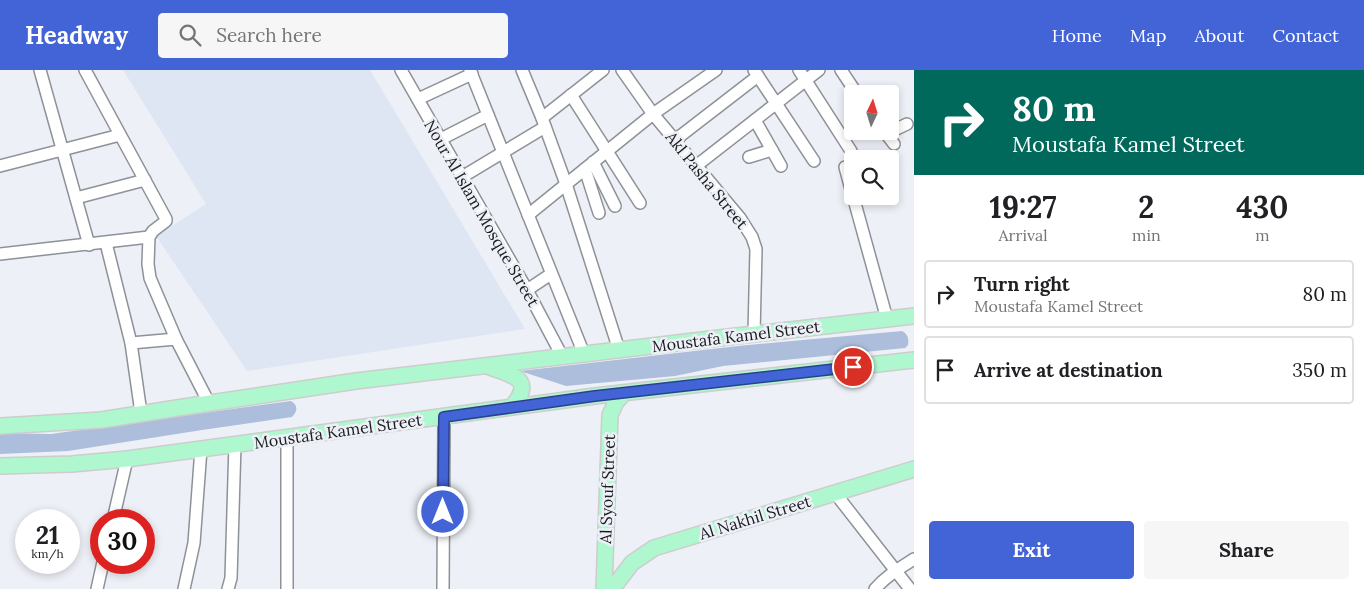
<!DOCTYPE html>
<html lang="en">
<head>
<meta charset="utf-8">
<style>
	:root { --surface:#fff; --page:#f6f6f6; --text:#202124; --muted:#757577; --line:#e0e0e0; --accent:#4364d7 }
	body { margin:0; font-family:Lora,serif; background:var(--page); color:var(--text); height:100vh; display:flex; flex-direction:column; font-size:19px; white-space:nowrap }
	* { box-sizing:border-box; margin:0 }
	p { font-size:16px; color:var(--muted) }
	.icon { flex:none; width:28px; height:28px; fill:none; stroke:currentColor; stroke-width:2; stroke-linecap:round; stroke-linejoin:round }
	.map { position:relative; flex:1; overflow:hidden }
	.details { display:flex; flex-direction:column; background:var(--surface); width:450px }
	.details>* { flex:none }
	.top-card { background:#00695c; color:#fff; overflow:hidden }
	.needle { width:32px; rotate:4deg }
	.fabs { position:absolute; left:844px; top:15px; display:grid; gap:10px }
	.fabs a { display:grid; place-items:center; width:55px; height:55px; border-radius:5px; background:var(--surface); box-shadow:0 2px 8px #0003; font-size:25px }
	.speed { position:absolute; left:15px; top:439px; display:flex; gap:10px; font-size:25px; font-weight:700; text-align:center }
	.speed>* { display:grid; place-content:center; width:65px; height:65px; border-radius:50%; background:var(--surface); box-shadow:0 2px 8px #0003; line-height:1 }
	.speed small { font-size:12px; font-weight:400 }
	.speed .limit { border:8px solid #d22; background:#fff; color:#111 }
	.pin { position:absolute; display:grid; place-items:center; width:42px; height:42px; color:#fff; margin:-21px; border:2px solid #fff; border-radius:50%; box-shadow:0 1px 5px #0007 }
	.me { position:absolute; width:55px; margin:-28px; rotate:0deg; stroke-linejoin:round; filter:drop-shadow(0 0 4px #0008) }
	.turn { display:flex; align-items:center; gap:18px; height:105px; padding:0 15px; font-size:22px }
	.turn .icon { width:65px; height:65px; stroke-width:2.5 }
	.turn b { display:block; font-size:35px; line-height:42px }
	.eta { display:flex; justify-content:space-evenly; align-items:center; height:85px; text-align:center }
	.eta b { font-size:30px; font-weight:700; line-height:35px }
	.cta { display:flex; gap:10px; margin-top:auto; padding:10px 15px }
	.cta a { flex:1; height:58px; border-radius:5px; background:var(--accent); color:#fff; font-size:20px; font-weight:700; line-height:58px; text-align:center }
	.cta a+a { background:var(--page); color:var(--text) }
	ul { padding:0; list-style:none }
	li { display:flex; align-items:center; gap:15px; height:68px; margin:0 10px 8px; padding:0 5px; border:2px solid var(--line); border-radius:5px }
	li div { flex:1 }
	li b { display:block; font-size:19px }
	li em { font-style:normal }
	header { display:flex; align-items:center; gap:30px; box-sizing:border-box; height:70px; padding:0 25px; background:var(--accent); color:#fff }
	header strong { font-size:24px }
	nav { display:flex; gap:28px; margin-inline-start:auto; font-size:18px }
	.search { width:350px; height:45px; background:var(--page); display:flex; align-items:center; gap:12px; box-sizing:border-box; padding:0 18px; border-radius:5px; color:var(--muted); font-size:19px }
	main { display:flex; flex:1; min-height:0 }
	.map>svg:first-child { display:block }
	.built { fill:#dee6f3 }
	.grass { fill:#acbedc }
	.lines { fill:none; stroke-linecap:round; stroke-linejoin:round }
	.minor-casing { stroke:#8e9197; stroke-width:14 }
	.major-casing { stroke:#cdcdcd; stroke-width:18 }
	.minor { stroke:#fff; stroke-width:11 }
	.major { stroke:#aff7ce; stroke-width:15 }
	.route-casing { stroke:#2c418c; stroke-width:12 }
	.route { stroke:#4364d7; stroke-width:9 }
	.labels { text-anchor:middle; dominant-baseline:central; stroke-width:5; stroke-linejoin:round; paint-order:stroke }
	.street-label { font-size:16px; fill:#1a1b1d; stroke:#edf1f7 }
</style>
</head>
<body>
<header>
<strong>Headway</strong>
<div class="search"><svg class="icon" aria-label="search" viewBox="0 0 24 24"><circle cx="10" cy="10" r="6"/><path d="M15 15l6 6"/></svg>Search here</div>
<nav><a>Home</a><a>Map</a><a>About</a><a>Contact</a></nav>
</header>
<main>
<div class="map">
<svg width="914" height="519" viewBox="0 0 914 519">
	<rect width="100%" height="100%" fill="#edf1f7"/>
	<polygon class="built" points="123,0 370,0 525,259 247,301 156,166 206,134"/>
	<g class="grass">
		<path d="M902,261C908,264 909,269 908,275L905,278L723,296L675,306L566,316L520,301L738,276Z"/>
		<path d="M291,331C298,335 298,341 292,347L202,360L68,381L0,384V363L51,364Z"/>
	</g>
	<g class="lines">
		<defs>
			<g id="minor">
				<polyline points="40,0 89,175"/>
				<polyline points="85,0 166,149 166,151 153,161 149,167 148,194 150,208 176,269 209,333"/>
				<polyline points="401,0 527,220 562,286"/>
				<polyline points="470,0 584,284"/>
				<polyline points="522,0 542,48 566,114 619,280"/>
				<polyline points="622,0 653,44 740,148 752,167 756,179 754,264"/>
				<polyline points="754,0 814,91"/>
				<polyline points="799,0 851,81"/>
				<polyline points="841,0 857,24"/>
				<polyline points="571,25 640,133"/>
				<polyline points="418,29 472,4"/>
				<polyline points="542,48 603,0"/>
				<polyline points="755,50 781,96"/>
				<polyline points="884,61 894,74"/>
				<polyline points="886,64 907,54"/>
				<polyline points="441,69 488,45"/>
				<polyline points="675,70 758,6"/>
				<polyline points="749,87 772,80"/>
				<polyline points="593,92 615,136"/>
				<polyline points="0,96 120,65"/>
				<polyline points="696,96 819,0"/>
				<polyline points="845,97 852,123"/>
				<polyline points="585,99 599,143"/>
				<polyline points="462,107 545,57"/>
				<polyline points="853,126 887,249"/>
				<polyline points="76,128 145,110"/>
				<polyline points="528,145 653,44 716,0"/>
				<polyline points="106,173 131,273 141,343"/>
				<polyline points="0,184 149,167"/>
				<polyline points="527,220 551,204"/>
				<polyline points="131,273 176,269"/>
				<polyline points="835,423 910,519"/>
				<polyline points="113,450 127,389"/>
				<polyline points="97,519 103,492"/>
				<polyline points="184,519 194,473 201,379"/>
				<polyline points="228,519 231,508 235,374"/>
				<polyline points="287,519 287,367"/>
				<polyline points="443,519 444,347"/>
				<path d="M875,519C886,506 900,498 914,489"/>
			</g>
			<g id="major">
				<path d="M490,297C514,306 535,309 512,337"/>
				<polyline points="0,356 101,350 190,336 356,311 719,268 914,246"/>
				<polyline points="0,396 72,394 127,389 595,326 914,290"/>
				<polyline points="604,519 610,345 616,332 624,323"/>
				<polyline points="612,519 632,493 654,478 914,399"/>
			</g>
		</defs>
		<use href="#minor" class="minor-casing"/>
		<use href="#major" class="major-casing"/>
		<use href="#minor" class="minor"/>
		<use href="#major" class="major"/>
	</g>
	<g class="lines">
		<defs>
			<polyline id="route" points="443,442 444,347 595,326 853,297"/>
		</defs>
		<use href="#route" class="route-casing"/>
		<use href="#route" class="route"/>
	</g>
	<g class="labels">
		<g class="street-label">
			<text transform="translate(707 110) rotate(51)">Akl Pasha Street</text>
			<text transform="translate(482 143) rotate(60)">Nour Al Islam Mosque Street</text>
			<text transform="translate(736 266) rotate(-7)">Moustafa Kamel Street</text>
			<text transform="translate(338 361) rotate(-8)">Moustafa Kamel Street</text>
			<text transform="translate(607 419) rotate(-88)">Al Syouf Street</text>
			<text transform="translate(755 447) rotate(-17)">Al Nakhil Street</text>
		</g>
	</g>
</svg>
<div class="fabs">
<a><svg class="needle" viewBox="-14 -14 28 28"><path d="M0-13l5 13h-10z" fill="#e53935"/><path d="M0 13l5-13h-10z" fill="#757577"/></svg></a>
<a><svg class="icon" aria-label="search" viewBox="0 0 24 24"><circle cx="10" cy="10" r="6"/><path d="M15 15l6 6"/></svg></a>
</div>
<div class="speed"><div>21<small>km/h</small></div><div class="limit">30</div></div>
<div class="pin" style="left:853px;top:297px;background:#d93025"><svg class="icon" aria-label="arrive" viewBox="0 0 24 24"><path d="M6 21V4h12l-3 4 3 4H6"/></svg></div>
<svg class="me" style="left:443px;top:442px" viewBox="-20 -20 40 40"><circle r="17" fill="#4364d7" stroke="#fff" stroke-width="3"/><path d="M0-11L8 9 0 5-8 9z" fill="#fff"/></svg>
</div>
<section class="details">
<div class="top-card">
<div class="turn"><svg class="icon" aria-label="right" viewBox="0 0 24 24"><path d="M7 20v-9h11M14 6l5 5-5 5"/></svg><div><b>80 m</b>Moustafa Kamel Street</div></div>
</div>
<div class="eta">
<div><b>19:27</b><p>Arrival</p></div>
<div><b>2</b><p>min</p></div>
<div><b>430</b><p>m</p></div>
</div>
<ul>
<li><svg class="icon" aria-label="right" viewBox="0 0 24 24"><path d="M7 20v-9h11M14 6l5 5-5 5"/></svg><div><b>Turn right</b><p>Moustafa Kamel Street</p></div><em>80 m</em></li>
<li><svg class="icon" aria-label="arrive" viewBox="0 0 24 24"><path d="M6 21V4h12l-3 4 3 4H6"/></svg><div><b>Arrive at destination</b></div><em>350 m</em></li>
</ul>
<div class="cta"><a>Exit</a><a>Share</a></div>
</section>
</main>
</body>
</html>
